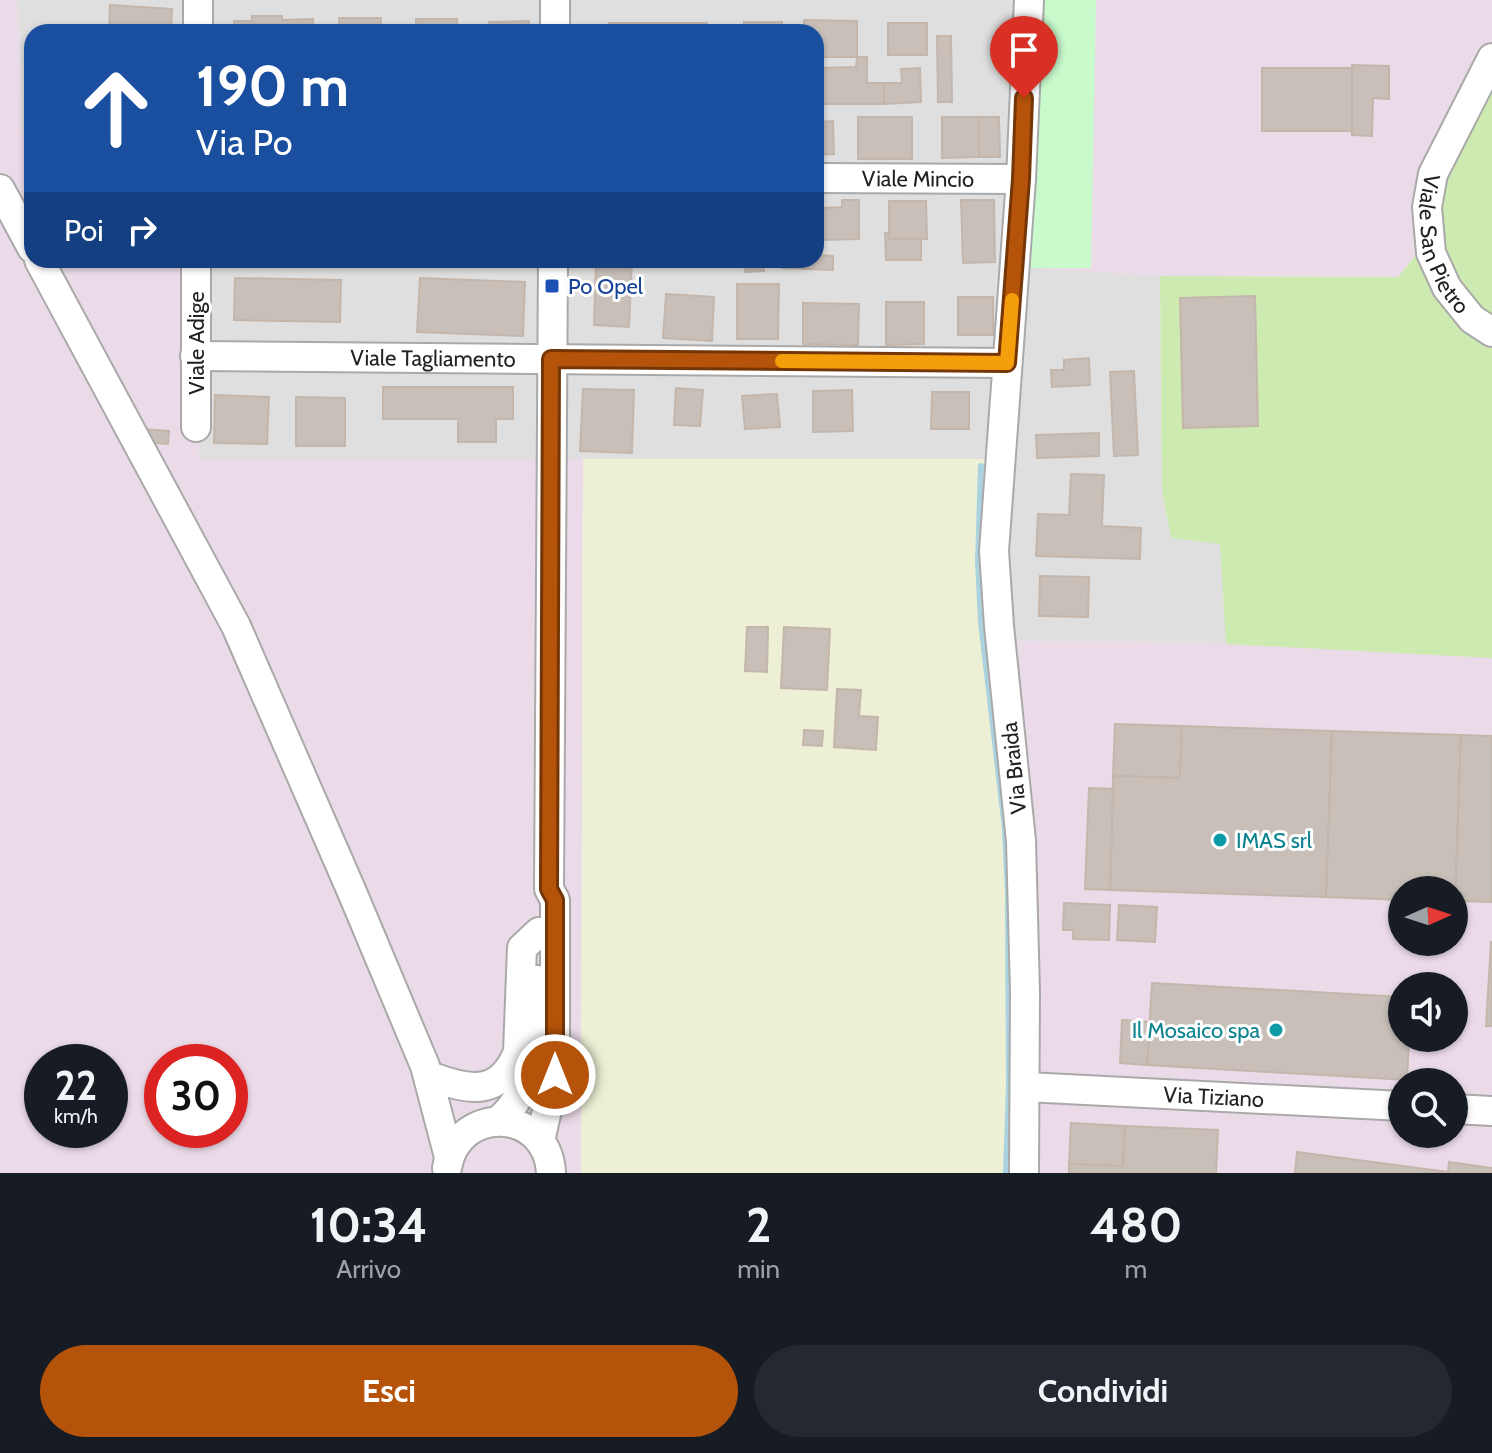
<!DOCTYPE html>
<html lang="it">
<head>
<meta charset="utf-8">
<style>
	:root { --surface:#171b24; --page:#242831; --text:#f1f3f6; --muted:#9ea1a6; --accent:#b45309 }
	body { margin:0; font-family:Cabin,sans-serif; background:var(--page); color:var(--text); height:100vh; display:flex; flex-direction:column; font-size:30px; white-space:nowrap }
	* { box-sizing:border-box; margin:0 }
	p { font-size:26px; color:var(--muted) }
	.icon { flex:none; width:44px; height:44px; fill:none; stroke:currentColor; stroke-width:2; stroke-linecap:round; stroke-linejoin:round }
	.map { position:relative; height:1173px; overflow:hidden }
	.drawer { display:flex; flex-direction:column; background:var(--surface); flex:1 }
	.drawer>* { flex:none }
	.hud { position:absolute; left:24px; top:24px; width:800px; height:244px; border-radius:24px; box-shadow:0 2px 6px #0004; background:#1a4fa0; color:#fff; overflow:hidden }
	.needle { width:52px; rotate:87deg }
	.buttons { position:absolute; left:1388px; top:876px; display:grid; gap:16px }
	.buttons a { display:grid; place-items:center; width:80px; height:80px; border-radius:50%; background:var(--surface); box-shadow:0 2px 6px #0004; font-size:40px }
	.speed { position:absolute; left:24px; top:1044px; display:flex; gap:16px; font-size:40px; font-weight:700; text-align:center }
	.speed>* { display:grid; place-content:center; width:104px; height:104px; border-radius:50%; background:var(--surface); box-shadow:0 2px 6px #0004; line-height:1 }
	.speed small { font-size:20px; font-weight:400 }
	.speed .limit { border:12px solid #d22; background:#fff; color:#111 }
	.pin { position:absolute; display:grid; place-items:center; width:68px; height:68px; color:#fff; margin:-82px -34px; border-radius:50% 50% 50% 0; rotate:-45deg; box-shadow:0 0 8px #0007 }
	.pin .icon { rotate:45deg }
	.me { position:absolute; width:88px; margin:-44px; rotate:0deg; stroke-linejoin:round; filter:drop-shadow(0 0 6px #0008) }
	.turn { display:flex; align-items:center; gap:28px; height:168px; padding:0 40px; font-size:36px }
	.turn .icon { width:104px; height:104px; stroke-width:2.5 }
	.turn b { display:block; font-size:56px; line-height:68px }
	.then { display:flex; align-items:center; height:76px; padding:0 40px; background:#0003; gap:16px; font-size:30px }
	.eta { display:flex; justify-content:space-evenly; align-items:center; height:136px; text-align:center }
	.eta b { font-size:48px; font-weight:700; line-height:56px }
	.cta { display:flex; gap:16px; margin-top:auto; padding:16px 40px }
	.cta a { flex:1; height:92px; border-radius:48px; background:var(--accent); color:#fff; font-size:32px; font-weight:700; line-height:92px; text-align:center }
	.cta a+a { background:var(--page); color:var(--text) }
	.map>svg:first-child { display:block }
	.residential { fill:#e0dfdf }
	.industrial { fill:#ebdbe8; fill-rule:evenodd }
	.farmland { fill:#eef0d5 }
	.grass { fill:#cdebb0 }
	.park { fill:#c8facc }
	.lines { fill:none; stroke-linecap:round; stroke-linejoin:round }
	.stream { stroke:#aad3df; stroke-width:6 }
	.building { fill:#c7bfb8; stroke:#c4b6ab; stroke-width:2 }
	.minor-casing { stroke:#a9a9a9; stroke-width:32 }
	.minor { stroke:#fff; stroke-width:28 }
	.route-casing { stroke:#753606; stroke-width:20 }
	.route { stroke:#b45309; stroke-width:14 }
	.slow { stroke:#f59e0b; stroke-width:14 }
	.transit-dot { fill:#1a4fb4; stroke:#fff; stroke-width:3 }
	.culture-dot { fill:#0f9aa8; stroke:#fff; stroke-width:3 }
	.labels { text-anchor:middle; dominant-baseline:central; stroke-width:6; stroke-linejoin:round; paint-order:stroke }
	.street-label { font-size:22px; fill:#222; stroke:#fff }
	.transit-label { font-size:22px; fill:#164399; stroke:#fff; text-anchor:start }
	.culture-label { font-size:22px; fill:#0d838f; stroke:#fff; text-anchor:start }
</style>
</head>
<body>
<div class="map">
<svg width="1492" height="1173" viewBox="0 0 1492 1173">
	<rect width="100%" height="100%" fill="#f2efe9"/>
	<polygon class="residential" points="17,0 1038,0 1030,267 1160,276 1162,490 1172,538 1232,545 1227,642 989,641 995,459 199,459 195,260 816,260 816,32 32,32 32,141 23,141"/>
	<g class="industrial">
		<path d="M0,0H17L23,140L32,141V260H195L199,459H583L581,1173H0ZM42,1062H110V1130H42ZM162,1062H230V1130H162Z"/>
		<polygon points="1038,0 1492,0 1492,53 1425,244 1398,277 1160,276 1030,268"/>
		<path d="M989,641L1227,642L1492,653V1173H1009L1012,1000L1005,766ZM1402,890H1454V942H1402ZM1402,986H1454V1038H1402ZM1402,1082H1454V1134H1402Z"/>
	</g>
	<polygon class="farmland" points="583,459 995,459 1012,1000 1009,1173 581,1173"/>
	<polygon class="grass" points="1492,53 1492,658 1226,644 1220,544 1171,538 1162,490 1160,276 1398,277 1425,244 1447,154"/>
	<polygon class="park" points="1043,0 1096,0 1091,268 1030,268"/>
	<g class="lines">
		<polyline class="stream" points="981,466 978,561 981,622 1005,829 1008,893 1009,1086 1006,1173"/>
	</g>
	<g class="building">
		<polygon points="110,5 172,9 171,32 109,32"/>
		<polygon points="252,16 282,16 282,20 313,19 313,32 234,32 234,21 252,21"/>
		<rect x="339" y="18" width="42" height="14"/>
		<rect x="416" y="19" width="41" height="13"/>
		<polygon points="804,20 857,21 857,57 816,57 816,32 804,32"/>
		<polygon points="529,21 530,32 489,32 489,22"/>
		<rect x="744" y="22" width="38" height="10"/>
		<rect x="609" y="23" width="76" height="9"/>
		<rect x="685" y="23" width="22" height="9"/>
		<rect x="888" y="23" width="39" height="32"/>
		<polygon points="937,36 951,36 952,102 938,102"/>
		<polygon points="857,57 867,57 867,83 884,83 884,104 816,104 816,68 856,67"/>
		<polygon points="1352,65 1389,66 1389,99 1373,98 1372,136 1352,135"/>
		<polygon points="920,68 921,102 884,104 884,83 902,83 901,69"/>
		<rect x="1262" y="68" width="90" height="63"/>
		<rect x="858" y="117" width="54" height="42"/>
		<polygon points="942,117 979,117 979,157 942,158"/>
		<polygon points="979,117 999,117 1000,157 979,157"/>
		<polygon points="833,121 834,154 816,155 816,122"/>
		<polygon points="842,200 859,200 859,239 823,240 823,208 842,207"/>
		<polygon points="961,200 994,200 995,262 963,263"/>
		<polygon points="889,201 926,201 927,239 889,239"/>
		<polygon points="885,233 889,233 889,239 921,239 921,260 886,260"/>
		<polygon points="816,255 833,256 833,270 782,268 783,260 816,260"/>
		<polygon points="596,260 632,260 629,327 594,325"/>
		<polygon points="744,260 763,260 764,271 745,272"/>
		<polygon points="235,278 341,280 340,322 234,320"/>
		<polygon points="420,278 525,282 523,336 417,332"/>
		<polygon points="737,284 779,284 778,339 737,339"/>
		<polygon points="666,294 714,297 712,341 663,338"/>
		<polygon points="1255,296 1258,426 1183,428 1180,298"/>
		<rect x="958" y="297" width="35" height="38"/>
		<polygon points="886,302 924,302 924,344 886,345"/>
		<polygon points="803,303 859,304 858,345 803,344"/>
		<polygon points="1089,358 1090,385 1052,387 1051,370 1064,370 1064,360"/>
		<polygon points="1134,371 1138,455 1114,456 1110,372"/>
		<polygon points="383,387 513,387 513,419 496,419 496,442 458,442 458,419 383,419"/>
		<polygon points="676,388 703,390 700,426 674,425"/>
		<polygon points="583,389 634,390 632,453 580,451"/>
		<polygon points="852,390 853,431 813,432 813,391"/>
		<polygon points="932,392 969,392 969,429 931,429"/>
		<polygon points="777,394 780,427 745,429 742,396"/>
		<polygon points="215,395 269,397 267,444 214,443"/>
		<polygon points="296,397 345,398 345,446 296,446"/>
		<polygon points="142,429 169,431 168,444 141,442"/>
		<polygon points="1099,433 1099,456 1037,458 1036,435"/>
		<polygon points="1071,474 1104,475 1102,526 1141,528 1140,559 1036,556 1038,514 1069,515"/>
		<polygon points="1040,576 1089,577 1088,617 1039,616"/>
		<polygon points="747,627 768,627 767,672 745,671"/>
		<polygon points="784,627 830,629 827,690 781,688"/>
		<polygon points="837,689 861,690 859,716 878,717 876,750 834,747"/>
		<polygon points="1115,724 1182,726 1180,778 1113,776"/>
		<polygon points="1182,726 1332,731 1326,897 1110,890 1113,776 1180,778"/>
		<polygon points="804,730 823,731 822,746 803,745"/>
		<polygon points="1332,731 1461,735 1455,901 1454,901 1454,890 1402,890 1402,900 1326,897"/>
		<polygon points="1461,735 1492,736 1492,902 1455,901"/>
		<polygon points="1089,788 1113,789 1110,890 1085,889"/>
		<polygon points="1064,903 1110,905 1109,940 1073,939 1073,930 1063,930"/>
		<polygon points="1119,905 1157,907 1155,942 1117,940"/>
		<polygon points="1491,942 1492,942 1492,1026 1486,1026"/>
		<polygon points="1152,983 1402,997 1402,1038 1409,1038 1407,1080 1147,1065"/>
		<polygon points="1122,1020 1150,1022 1147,1065 1120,1063"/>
		<polygon points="1071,1123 1125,1126 1123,1166 1069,1164"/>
		<polygon points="1125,1126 1218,1130 1216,1173 1069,1173 1069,1164 1123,1166"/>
		<polygon points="1297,1152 1448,1172 1449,1162 1492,1168 1492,1173 1295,1173"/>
	</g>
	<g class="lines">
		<defs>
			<g id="minor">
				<polyline points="198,32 198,0"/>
				<polyline points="555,32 555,0"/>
				<path id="s1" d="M1492,58L1433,174L1427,207L1431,253L1447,288L1472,319L1492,332"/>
				<path id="s2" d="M816,178L1021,179"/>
				<polyline points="0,189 32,248"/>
				<polyline points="39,260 236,626 352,892 425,1066 449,1157"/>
				<polyline points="196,260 196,427"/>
				<path id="s3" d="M195,356L1007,363"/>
				<path d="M435,1078C473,1092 501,1094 518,1052L522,948L539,932"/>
				<path id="s4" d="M1026,1087L1402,1106"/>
				<polyline points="1454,1109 1492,1111"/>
				<path d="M498,1121C540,1086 535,1029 537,980"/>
				<polyline points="540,1141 555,1075 555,900 549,889 553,260"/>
				<path d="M447,1168C458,1103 548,1108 551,1173"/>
				<polyline points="1024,1173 1025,992 1021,841 999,626 994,551 1021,179 1029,0"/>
			</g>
		</defs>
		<use href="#minor" class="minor-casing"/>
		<use href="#minor" class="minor"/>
	</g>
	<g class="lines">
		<defs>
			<polyline id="route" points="555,1075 555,900 549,889 551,359 1007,363 1021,179 1024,98"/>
		</defs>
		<use href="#route" class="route-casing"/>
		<use href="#route" class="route"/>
		<polyline class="slow" points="782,361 1007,363 1012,300"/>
	</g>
	<rect class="transit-dot" x="544" y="278" width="16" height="16" rx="4"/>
	<g class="culture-dot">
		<circle cx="1220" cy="840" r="8"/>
		<circle cx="1276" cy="1030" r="8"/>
	</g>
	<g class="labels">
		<g class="street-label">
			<text stroke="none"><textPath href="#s2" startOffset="102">Viale Mincio</textPath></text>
			<text stroke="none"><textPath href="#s1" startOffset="204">Viale San Pietro</textPath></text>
			<text transform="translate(196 343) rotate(-90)">Viale Adige</text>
			<text stroke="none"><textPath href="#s3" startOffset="238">Viale Tagliamento</textPath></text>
			<text transform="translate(1014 768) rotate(-96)">Via Braida</text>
			<text stroke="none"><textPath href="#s4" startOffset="188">Via Tiziano</textPath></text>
		</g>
		<g class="transit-label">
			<text x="568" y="286">Po Opel</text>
		</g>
		<g class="culture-label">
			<text x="1236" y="840">IMAS srl</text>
			<text x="1260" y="1030" text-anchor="end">Il Mosaico spa</text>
		</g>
	</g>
</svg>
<div class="buttons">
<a><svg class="needle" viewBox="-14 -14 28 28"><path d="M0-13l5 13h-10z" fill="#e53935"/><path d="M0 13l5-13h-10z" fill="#9ea1a6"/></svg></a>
<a><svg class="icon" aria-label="sound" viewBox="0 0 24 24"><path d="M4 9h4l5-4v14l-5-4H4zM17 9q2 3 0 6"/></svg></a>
<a><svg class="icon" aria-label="search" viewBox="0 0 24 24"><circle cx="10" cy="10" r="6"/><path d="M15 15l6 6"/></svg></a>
</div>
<div class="speed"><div>22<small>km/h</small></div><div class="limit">30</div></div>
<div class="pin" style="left:1024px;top:98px;background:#d93025"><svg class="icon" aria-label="arrive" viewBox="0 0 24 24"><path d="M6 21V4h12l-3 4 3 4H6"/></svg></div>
<svg class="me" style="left:555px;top:1075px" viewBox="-20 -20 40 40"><circle r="17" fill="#b45309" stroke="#fff" stroke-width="3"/><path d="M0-11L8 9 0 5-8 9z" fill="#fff"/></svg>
<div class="hud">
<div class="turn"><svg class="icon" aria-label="ahead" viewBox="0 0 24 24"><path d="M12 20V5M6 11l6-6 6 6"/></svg><div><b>190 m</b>Via Po</div></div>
<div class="then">Poi<svg class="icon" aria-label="right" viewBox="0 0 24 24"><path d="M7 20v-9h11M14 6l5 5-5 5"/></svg></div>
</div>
</div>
<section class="drawer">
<div class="eta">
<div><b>10:34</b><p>Arrivo</p></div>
<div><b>2</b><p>min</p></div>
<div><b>480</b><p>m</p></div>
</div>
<div class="cta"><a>Esci</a><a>Condividi</a></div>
</section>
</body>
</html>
